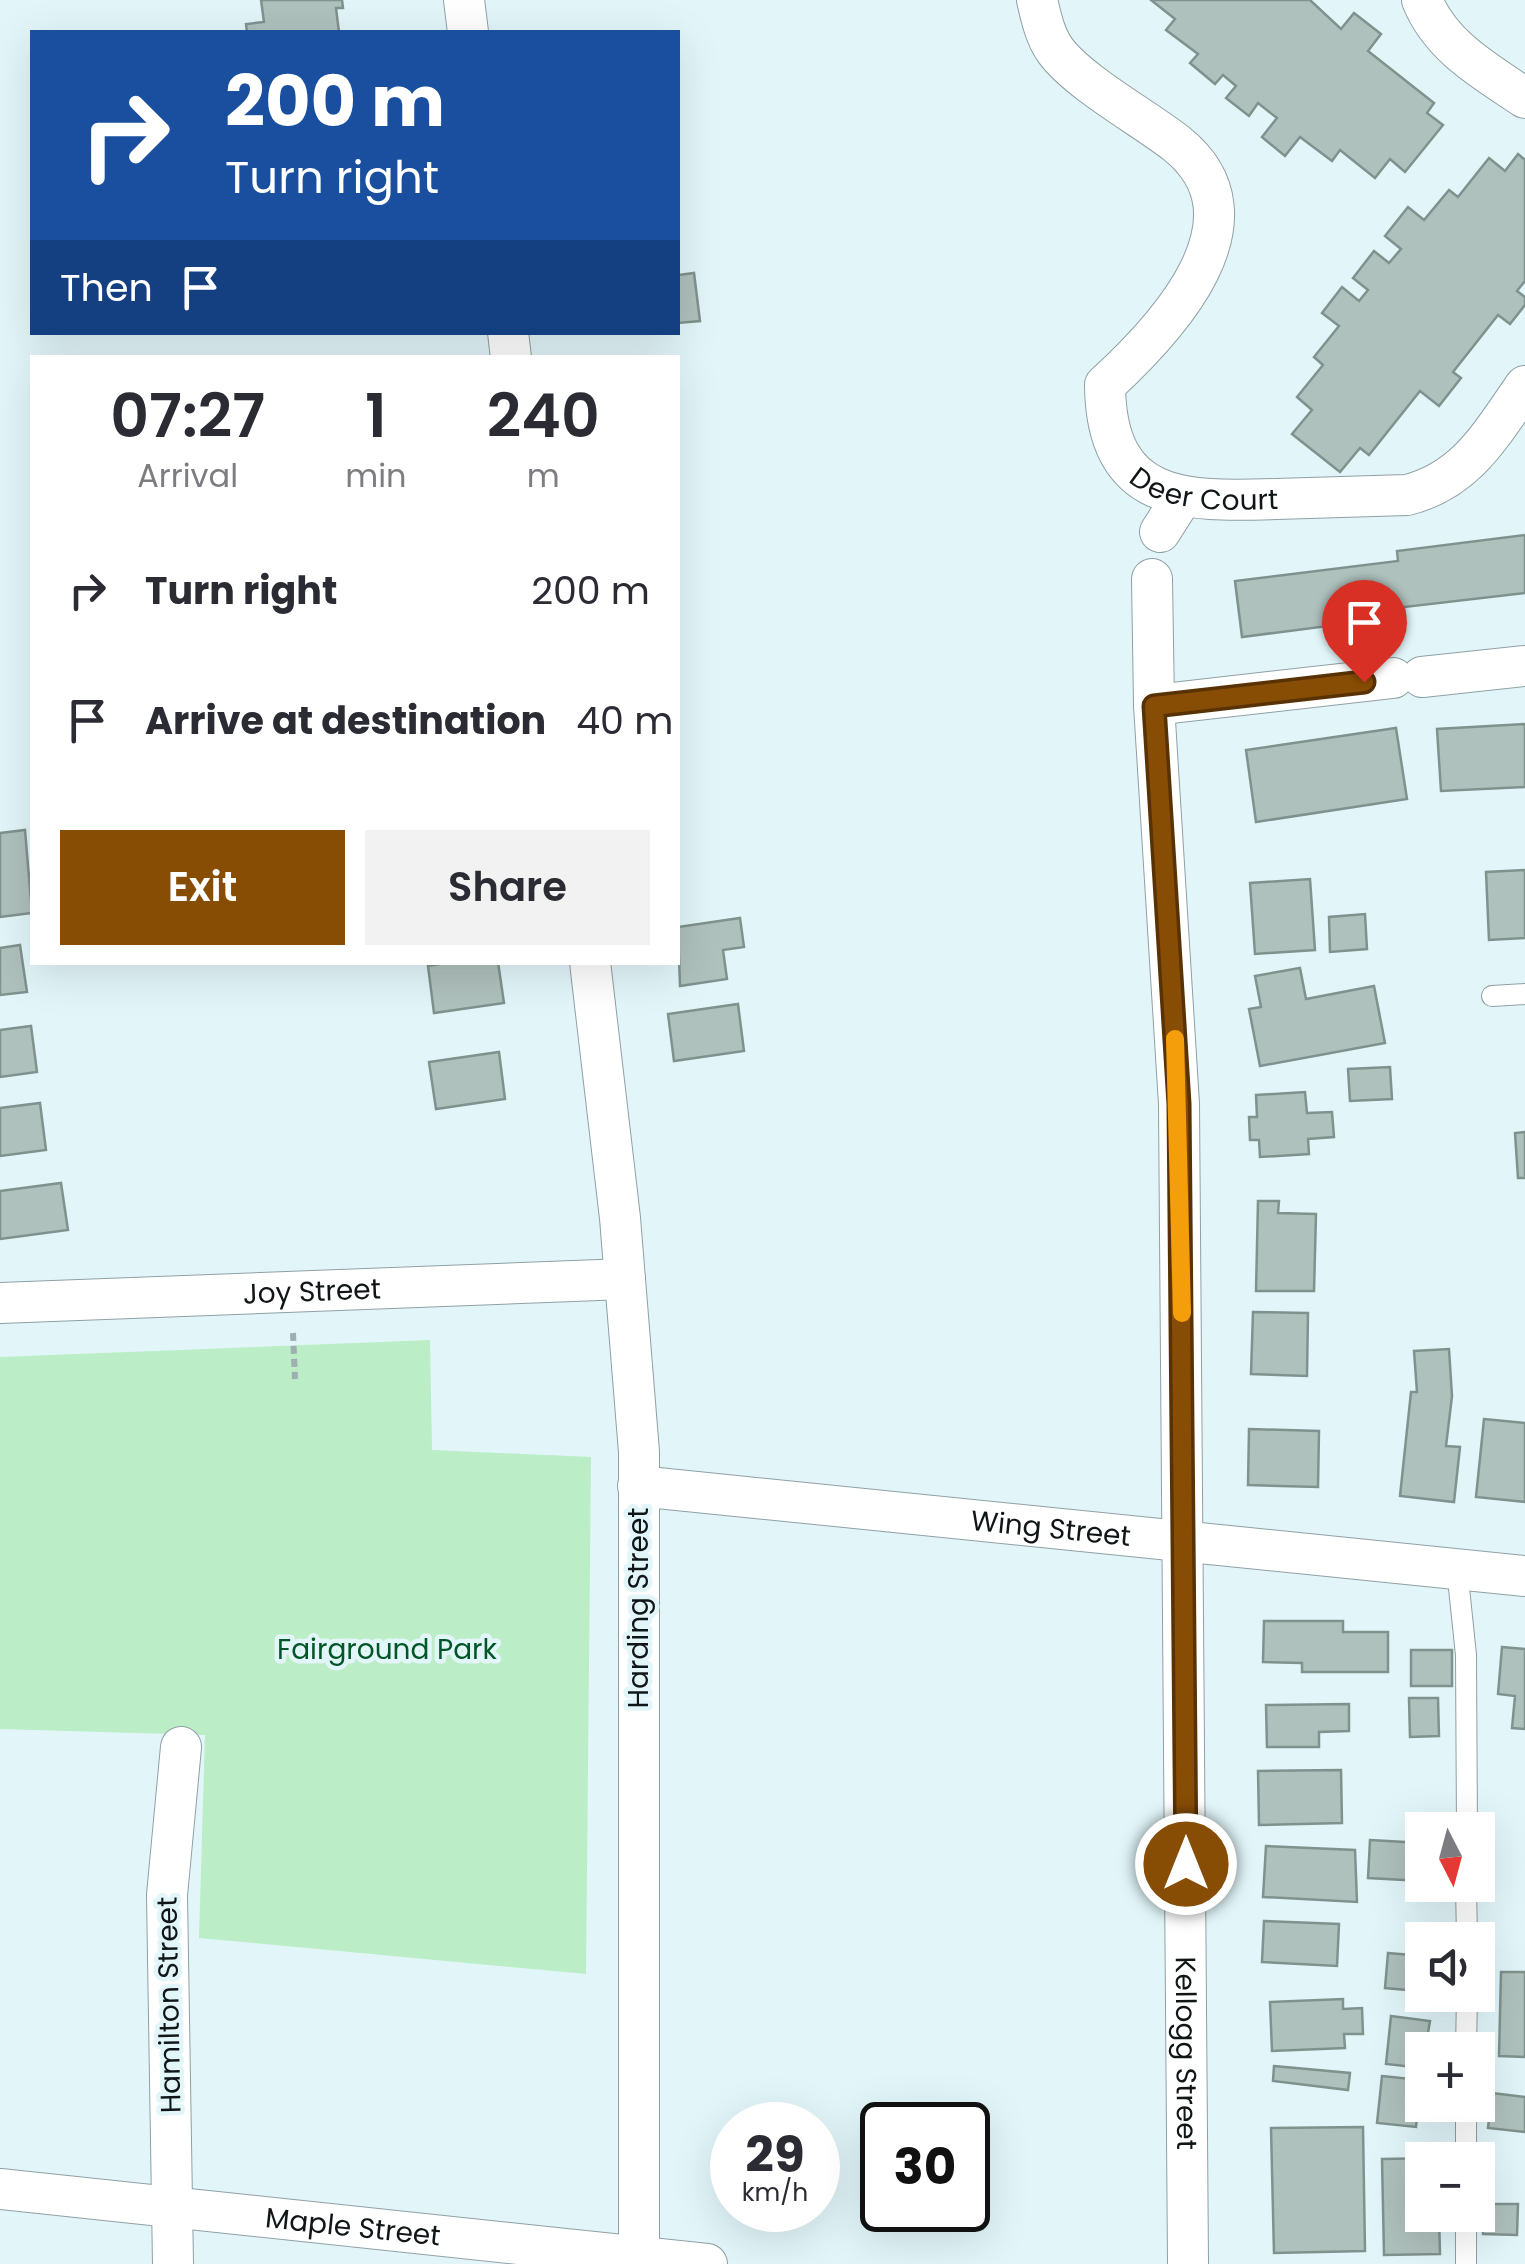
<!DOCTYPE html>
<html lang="en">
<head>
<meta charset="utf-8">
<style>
	:root { --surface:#fff; --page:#f2f2f3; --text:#2b2b33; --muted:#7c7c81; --accent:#884d05 }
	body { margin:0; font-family:Poppins,sans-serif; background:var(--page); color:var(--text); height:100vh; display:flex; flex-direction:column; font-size:38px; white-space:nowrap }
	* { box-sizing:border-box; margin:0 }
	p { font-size:32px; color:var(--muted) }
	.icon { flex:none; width:55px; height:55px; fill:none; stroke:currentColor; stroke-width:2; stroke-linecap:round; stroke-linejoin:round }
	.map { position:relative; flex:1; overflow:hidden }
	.side { position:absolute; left:30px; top:355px; width:650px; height:610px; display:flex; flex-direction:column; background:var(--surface); border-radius:0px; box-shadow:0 10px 40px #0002 }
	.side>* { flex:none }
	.guide { position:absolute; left:30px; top:30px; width:650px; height:305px; border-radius:0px; box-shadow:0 10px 40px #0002; background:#1a4fa0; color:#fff; overflow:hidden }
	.needle { width:65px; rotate:174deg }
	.tools { position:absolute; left:1405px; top:1812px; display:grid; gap:20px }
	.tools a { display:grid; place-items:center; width:90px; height:90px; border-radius:0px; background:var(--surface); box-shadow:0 10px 40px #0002; font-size:50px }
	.speed { position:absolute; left:710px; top:2102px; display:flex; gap:20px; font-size:50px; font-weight:700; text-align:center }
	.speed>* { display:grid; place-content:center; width:130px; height:130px; border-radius:50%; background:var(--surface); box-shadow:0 10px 40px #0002; line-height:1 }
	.speed small { font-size:25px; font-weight:400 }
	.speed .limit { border:5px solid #111; border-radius:15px; background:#fff; color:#111 }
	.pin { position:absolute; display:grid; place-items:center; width:85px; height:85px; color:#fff; margin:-102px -42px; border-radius:50% 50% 50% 0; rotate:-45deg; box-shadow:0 0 10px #0007 }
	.pin .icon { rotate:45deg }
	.me { position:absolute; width:110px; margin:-55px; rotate:0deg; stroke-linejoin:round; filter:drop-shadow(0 0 8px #0008) }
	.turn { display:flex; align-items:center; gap:35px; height:210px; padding:0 30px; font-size:45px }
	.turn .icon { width:130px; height:130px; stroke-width:2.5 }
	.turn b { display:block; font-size:70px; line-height:85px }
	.then { display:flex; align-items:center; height:95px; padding:0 30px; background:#0003; gap:20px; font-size:38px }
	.eta { display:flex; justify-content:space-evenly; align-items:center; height:170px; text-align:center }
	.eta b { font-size:60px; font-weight:600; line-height:70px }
	.cta { display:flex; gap:20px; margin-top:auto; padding:20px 30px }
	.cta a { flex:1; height:115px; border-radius:0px; background:var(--accent); color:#fff; font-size:40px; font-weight:600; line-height:115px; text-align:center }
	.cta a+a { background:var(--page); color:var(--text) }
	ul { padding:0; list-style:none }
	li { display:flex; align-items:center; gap:30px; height:130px; padding:0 30px }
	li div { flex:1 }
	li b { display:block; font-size:38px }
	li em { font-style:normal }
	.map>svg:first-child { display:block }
	.green { fill:#bbedc6 }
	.building { fill:#afc1bd; stroke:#80928e; stroke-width:2.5 }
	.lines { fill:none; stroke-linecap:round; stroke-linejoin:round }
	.service-casing { stroke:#8fa0a4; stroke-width:22 }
	.minor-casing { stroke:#8fa0a4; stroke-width:42 }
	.path { stroke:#9eaeb1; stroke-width:6; stroke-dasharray:8 5; stroke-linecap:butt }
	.service { stroke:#fff; stroke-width:20 }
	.minor { stroke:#fff; stroke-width:40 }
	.route-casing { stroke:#583203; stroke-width:25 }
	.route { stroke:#884d05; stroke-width:18 }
	.slow { stroke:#f59e0b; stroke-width:18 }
	.labels { text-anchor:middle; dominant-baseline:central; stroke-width:9; stroke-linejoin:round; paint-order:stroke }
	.street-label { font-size:28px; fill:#101618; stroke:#e2f6f9 }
	.park-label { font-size:28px; fill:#005626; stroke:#e2f6f9 }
</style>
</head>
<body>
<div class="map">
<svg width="1525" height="2264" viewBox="0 0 1525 2264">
	<rect width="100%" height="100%" fill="#e2f6f9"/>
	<polygon class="green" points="430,1340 432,1450 591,1457 586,1974 199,1938 205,1735 0,1729 0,1357"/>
	<g class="building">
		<polygon points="261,0 342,0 343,8 336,8 339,32 247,32 246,24 264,22"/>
		<polygon points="1151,0 1310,0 1341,29 1354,13 1381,34 1368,51 1434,103 1427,113 1443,125 1405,172 1390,159 1375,178 1340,150 1332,161 1300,137 1285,156 1262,137 1277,118 1258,103 1249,116 1226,98 1236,86 1223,75 1215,84 1190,63 1198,54 1166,30 1175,19"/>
		<polygon points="1518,154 1525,160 1525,281 1517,291 1525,297 1525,305 1510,324 1498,315 1453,372 1461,378 1439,406 1420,391 1369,455 1360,448 1340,472 1292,434 1312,410 1297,397 1323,365 1314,357 1339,326 1322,313 1342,287 1359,301 1368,290 1353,278 1374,251 1389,263 1401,249 1385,236 1408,207 1424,220 1449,190 1458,197 1489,158 1505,171"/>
		<polygon points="694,273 700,321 678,323 678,275"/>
		<polygon points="1525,535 1525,593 1404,607 1405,616 1242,637 1235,581 1398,561 1397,551"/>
		<polygon points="1525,724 1525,787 1441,791 1437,729"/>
		<polygon points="1396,728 1407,799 1256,822 1246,750"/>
		<polygon points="25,830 32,913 0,917 0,833"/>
		<polygon points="1525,870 1525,938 1489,940 1486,872"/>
		<polygon points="1310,879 1315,950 1255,954 1250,883"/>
		<polygon points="1365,914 1367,949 1330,952 1329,917"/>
		<polygon points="740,918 744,947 723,950 727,979 680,986 678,927"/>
		<polygon points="20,945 27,992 0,995 0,948"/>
		<polygon points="451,962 498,962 504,1003 434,1013 428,966"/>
		<polygon points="1300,968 1306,999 1374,986 1385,1043 1260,1066 1249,1009 1261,1007 1255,976"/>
		<polygon points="738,1004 744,1051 674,1061 668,1014"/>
		<polygon points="31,1026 37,1072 0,1077 0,1030"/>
		<polygon points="499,1052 505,1099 436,1109 429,1062"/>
		<polygon points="1390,1067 1392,1099 1350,1101 1348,1069"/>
		<polygon points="1305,1092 1307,1113 1332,1112 1334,1137 1308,1139 1309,1154 1260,1157 1259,1140 1250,1140 1249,1117 1257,1117 1256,1095"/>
		<polygon points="40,1103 46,1150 0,1156 0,1108"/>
		<polygon points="1525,1132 1525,1178 1518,1178 1515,1133"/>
		<polygon points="61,1183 68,1230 0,1239 0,1191"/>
		<polygon points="1258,1201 1279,1201 1278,1213 1316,1214 1314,1291 1256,1291"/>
		<polygon points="1253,1312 1308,1313 1307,1376 1251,1374"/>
		<polygon points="1449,1349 1452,1396 1446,1446 1460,1447 1454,1502 1400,1496 1411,1392 1417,1392 1414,1351"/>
		<polygon points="1484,1419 1525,1423 1525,1502 1476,1497"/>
		<polygon points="1249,1429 1319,1431 1318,1487 1248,1485"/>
		<polygon points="1264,1621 1343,1621 1343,1632 1388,1632 1388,1672 1302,1672 1302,1663 1263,1662"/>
		<polygon points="1502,1647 1525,1649 1525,1729 1512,1728 1515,1696 1498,1694"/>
		<rect x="1411" y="1650" width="41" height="36"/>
		<polygon points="1409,1698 1438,1698 1439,1736 1410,1737"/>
		<polygon points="1349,1704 1349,1731 1319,1732 1319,1747 1267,1747 1266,1705"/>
		<polygon points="1341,1770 1342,1823 1259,1825 1258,1771"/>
		<polygon points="1370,1840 1422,1843 1422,1881 1368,1878"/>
		<polygon points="1266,1846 1355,1850 1357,1902 1263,1897"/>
		<polygon points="1264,1921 1339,1924 1337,1966 1262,1962"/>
		<polygon points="1388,1953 1422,1956 1418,1991 1385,1988"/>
		<polygon points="1501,1972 1525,1972 1525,2057 1499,2056"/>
		<polygon points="1343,1999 1343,2009 1362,2008 1363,2034 1344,2034 1345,2048 1272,2051 1270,2002"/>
		<polygon points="1391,2016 1430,2021 1422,2068 1386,2064"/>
		<polygon points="1274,2066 1350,2073 1348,2090 1273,2081"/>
		<polygon points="1382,2076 1421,2080 1416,2127 1377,2123"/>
		<polygon points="1492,2093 1525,2097 1525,2132 1488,2128"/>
		<polygon points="1363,2127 1365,2251 1274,2253 1271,2128"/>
		<polygon points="1438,2158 1422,2160 1422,2215 1439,2215 1440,2254 1384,2255 1382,2159"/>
		<polygon points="1484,2204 1518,2204 1517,2235 1483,2234"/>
	</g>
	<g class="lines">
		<defs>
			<g id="service">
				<polyline points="1492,996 1525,994"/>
				<polyline points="1457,1569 1466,1655 1467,1830"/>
				<polyline points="1466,1885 1467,1940"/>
				<polyline points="1466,2050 1467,1995"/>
				<polyline points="1466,2105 1466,2160"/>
				<polyline points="1466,2215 1466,2264"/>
			</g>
			<g id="minor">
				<polyline points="464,0 468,32"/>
				<path id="s1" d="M1037,0C1041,17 1045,36 1055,50C1078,82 1144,118 1177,144C1270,219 1166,329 1105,385C1106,503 1183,502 1276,499C1320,498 1363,496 1407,495C1467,480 1491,434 1525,386"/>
				<path d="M1422,0C1441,47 1485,71 1525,98"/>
				<polyline points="508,332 511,358"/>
				<polyline points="1160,532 1181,499"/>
				<path id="s2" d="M1152,579L1154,705L1179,1104L1188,2264"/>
				<polyline points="1422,677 1525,666"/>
				<polyline points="1154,705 1393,678"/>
				<polyline points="590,962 620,1218 639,1452 639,2257"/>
				<path id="s3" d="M0,1303L625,1279"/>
				<path id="s4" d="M638,1486L1525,1576"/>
				<path id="s5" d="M0,2189L707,2264"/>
				<polyline points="173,2264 167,1895 181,1747"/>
			</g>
		</defs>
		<use href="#service" class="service-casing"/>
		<use href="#minor" class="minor-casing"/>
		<polyline class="path" points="293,1333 295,1379"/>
		<use href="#service" class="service"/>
		<use href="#minor" class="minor"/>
	</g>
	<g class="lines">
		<defs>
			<polyline id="route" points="1186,1864 1179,1104 1154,706 1364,682"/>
		</defs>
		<use href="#route" class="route-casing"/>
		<use href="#route" class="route"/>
		<polyline class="slow" points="1175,1039 1182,1313"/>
	</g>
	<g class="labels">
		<g class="street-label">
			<text stroke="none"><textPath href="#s1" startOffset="668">Deer Court</textPath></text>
			<text stroke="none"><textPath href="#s3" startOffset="312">Joy Street</textPath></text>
			<text stroke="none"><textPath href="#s4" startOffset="415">Wing Street</textPath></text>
			<text transform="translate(638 1608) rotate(-90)">Harding Street</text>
			<text transform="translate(169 2005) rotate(-91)">Hamilton Street</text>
			<text stroke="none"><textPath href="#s2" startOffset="1475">Kellogg Street</textPath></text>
			<text stroke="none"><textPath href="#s5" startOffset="355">Maple Street</textPath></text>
		</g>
		<g class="park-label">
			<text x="387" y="1649">Fairground Park</text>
		</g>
	</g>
</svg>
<div class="tools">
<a><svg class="needle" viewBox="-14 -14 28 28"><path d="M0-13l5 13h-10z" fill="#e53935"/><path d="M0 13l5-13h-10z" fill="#7c7c81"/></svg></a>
<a><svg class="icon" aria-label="sound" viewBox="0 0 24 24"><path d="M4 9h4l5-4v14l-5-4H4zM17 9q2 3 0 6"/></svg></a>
<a>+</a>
<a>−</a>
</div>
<div class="speed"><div>29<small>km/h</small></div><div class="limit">30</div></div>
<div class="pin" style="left:1364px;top:682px;background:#d93025"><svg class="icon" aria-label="arrive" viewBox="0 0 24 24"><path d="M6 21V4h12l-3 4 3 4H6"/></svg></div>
<svg class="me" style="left:1186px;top:1864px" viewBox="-20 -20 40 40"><circle r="17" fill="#884d05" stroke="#fff" stroke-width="3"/><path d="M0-11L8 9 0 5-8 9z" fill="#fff"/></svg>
<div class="guide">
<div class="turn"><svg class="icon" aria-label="right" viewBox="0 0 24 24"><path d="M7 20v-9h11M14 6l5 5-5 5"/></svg><div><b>200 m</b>Turn right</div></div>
<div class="then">Then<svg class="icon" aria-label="arrive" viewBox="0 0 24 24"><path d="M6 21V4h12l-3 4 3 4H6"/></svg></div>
</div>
<section class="side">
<div class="eta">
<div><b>07:27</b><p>Arrival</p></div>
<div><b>1</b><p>min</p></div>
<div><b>240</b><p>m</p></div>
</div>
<ul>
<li><svg class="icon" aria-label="right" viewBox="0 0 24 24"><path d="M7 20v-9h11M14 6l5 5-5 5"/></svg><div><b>Turn right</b></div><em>200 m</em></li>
<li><svg class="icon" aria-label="arrive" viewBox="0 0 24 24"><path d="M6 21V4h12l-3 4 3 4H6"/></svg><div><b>Arrive at destination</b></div><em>40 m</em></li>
</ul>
<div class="cta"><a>Exit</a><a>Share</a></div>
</section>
</div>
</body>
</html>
